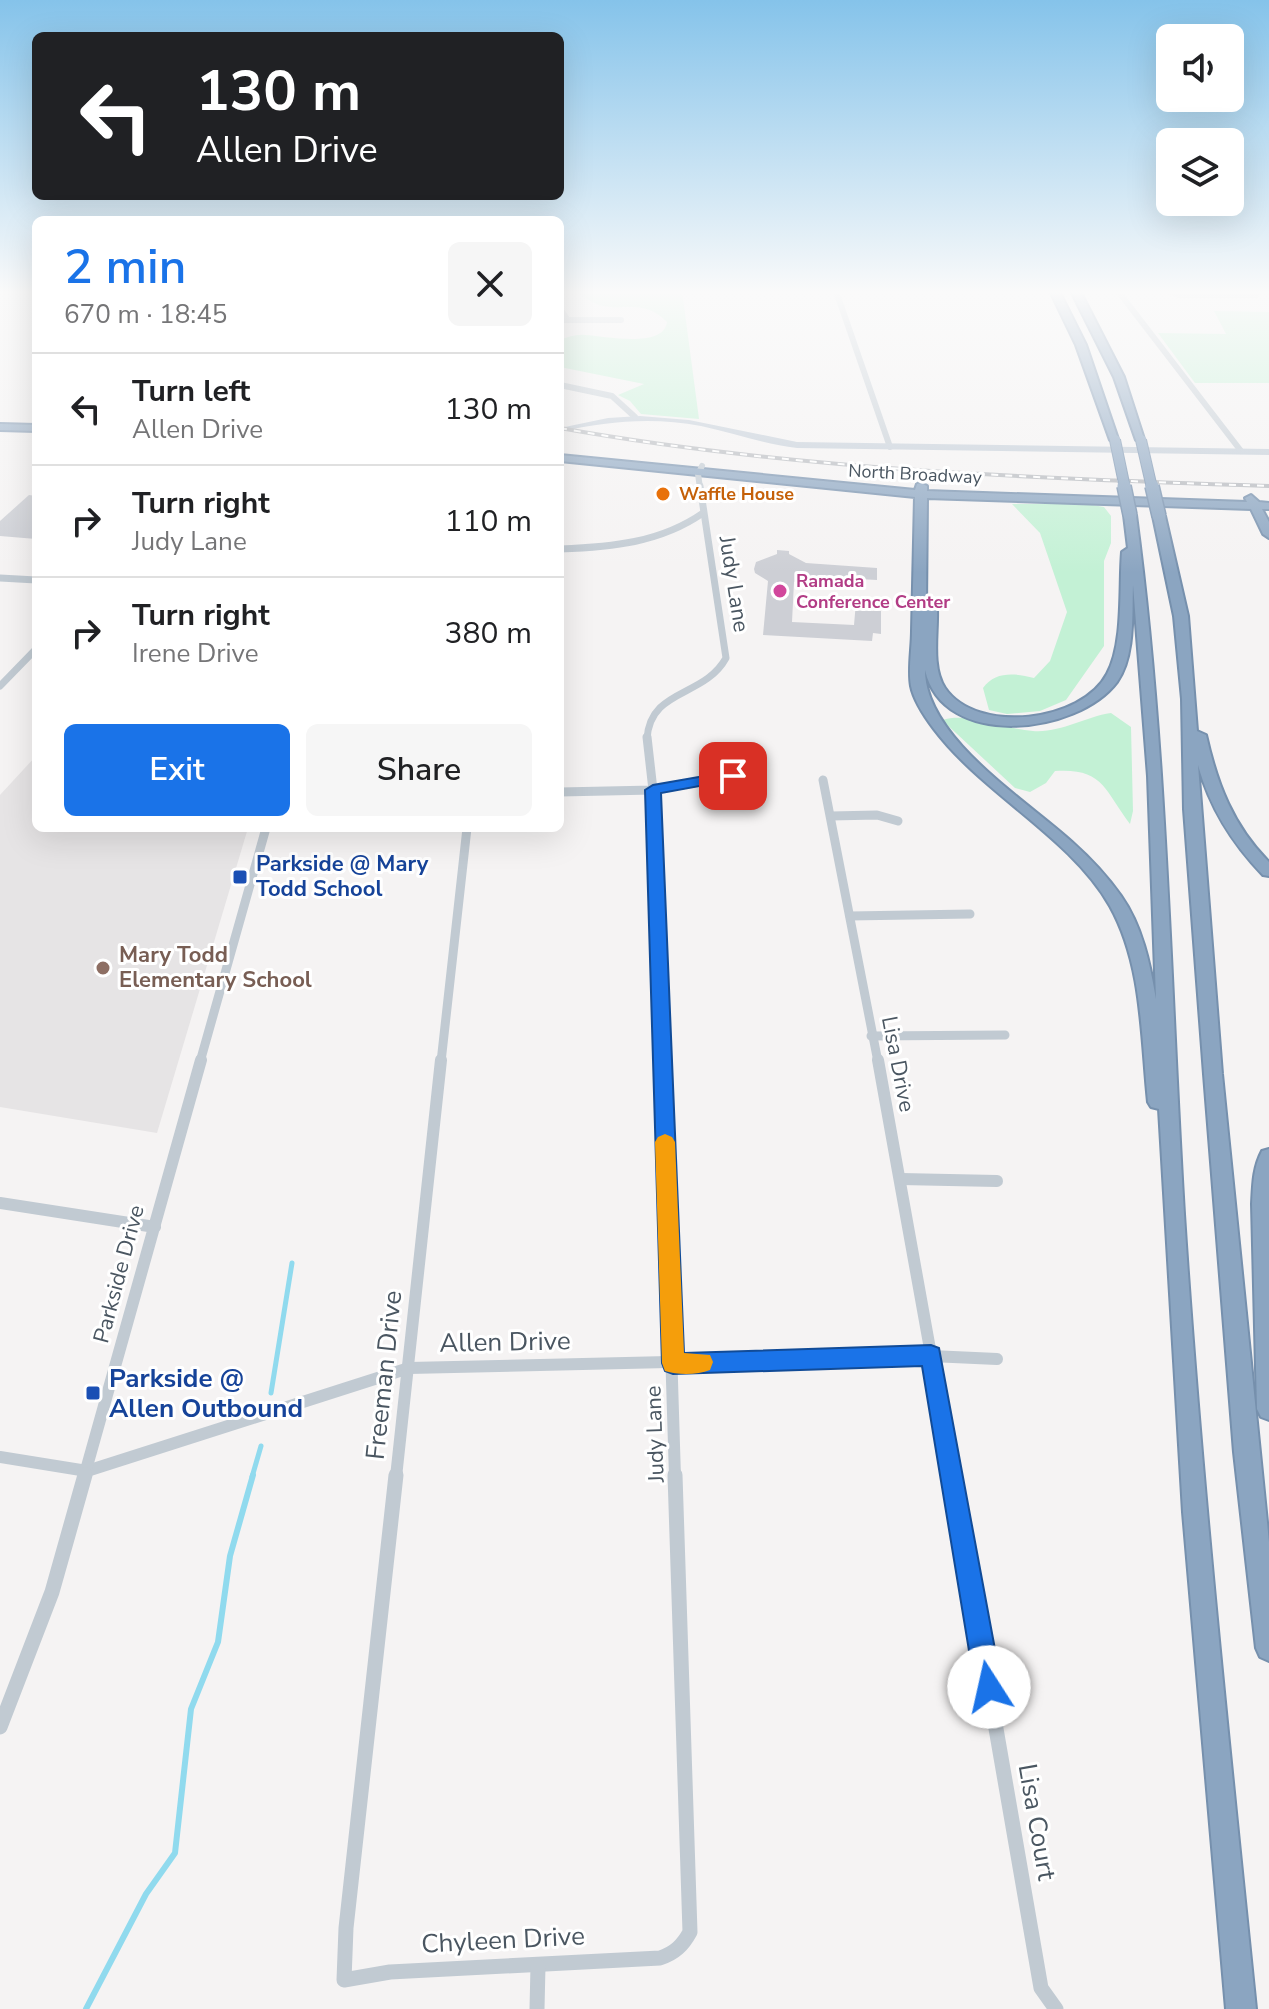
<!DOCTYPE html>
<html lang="en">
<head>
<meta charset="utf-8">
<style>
	:root { --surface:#fff; --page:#f6f6f6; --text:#202124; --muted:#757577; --line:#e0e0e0; --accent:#1a73e8 }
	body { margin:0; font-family:"Nunito Sans",sans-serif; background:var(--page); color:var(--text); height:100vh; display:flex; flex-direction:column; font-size:30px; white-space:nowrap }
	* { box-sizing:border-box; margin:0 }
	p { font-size:26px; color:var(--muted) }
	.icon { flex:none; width:44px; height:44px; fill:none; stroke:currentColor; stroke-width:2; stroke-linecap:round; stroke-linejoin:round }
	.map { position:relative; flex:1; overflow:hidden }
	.details { position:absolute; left:32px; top:216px; width:532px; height:616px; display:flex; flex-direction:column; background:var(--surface); border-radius:12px; box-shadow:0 8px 32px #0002 }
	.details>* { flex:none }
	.hud { position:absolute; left:32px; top:32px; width:532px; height:168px; border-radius:12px; box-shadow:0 8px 32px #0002; background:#202124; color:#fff; overflow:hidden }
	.controls { position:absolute; left:1156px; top:24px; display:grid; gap:16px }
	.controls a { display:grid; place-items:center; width:88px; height:88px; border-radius:12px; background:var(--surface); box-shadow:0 8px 32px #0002; font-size:40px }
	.pin { position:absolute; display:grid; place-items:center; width:68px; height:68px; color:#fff; margin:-34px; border-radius:16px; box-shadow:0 4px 12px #0006 }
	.me { position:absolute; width:88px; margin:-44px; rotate:350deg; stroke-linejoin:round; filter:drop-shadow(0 0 6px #0008) }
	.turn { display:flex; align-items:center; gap:28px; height:168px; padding:0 32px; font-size:36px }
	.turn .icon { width:104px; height:104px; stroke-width:2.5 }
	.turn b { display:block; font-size:56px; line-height:68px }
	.round { display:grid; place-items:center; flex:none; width:84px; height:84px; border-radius:12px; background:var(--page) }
	.summary { display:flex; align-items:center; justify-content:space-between; height:136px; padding:0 32px }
	h1 { font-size:48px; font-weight:600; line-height:60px; color:var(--accent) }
	.primary-button { display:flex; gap:16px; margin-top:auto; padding:16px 32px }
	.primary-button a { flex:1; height:92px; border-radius:12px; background:var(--accent); color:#fff; font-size:32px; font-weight:600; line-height:92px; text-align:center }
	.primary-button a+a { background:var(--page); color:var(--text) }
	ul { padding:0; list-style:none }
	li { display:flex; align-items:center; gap:24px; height:112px; padding:0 32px; border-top:2px solid var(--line) }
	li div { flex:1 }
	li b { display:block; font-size:30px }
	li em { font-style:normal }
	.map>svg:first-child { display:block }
	.education { fill:#e6e4e5 }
	.green { fill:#c3f1d5 }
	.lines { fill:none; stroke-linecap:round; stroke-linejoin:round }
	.stream-far1 { stroke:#90daee; stroke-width:5 }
	.stream { stroke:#90daee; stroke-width:6 }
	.building { fill:#cdcfd5 }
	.highway-casing { stroke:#7690ad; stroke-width:4 }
	.street-far4 { stroke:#c1cad2; stroke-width:6 }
	.street-far3 { stroke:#c1cad2; stroke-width:7 }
	.street-far2 { stroke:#c1cad2; stroke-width:9 }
	.street-far1 { stroke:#c1cad2; stroke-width:12 }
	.street { stroke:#c1cad2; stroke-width:15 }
	.secondary { fill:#c1cbd6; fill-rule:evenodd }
	.highway { fill:#8ba5c1; fill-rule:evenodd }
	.rail-casing { stroke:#b5b8bd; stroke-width:4 }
	.rail { stroke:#fff; stroke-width:2; stroke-dasharray:7; stroke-linecap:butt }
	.highway-bridge-far1-casing { stroke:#7690ad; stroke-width:12; stroke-linecap:butt }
	.highway-bridge-casing { stroke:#7690ad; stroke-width:16; stroke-linecap:butt }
	.highway-bridge-far1 { stroke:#8ba5c1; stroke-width:10 }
	.highway-bridge { stroke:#8ba5c1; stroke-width:13 }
	.route { fill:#1a73e8; stroke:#114b97; stroke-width:2 }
	.slow { fill:#f59e0b }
	.food-dot { fill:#e8710a; stroke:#fff; stroke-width:3 }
	.hotel-dot { fill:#d1479c; stroke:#fff; stroke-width:3 }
	.transit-dot { fill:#1a4fb4; stroke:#fff; stroke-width:3 }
	.education-dot { fill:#8d6e63; stroke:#fff; stroke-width:3 }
	.labels { text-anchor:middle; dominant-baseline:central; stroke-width:6; stroke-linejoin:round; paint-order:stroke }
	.far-street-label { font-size:18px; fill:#4a5661; stroke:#fff }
	.far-food-label { font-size:18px; font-weight:bold; fill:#c56008; stroke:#fff; text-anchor:start }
	.far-hotel-label { font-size:18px; font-weight:bold; fill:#b23c85; stroke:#fff; text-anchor:start }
	.street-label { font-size:22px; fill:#4a5661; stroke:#fff }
	.transit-label { font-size:22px; font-weight:bold; fill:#164399; stroke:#fff; text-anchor:start }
	.education-label { font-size:22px; font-weight:bold; fill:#785e54; stroke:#fff; text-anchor:start }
	.near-street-label { font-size:26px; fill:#4a5661; stroke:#fff }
	.near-transit-label { font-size:26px; font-weight:bold; fill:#164399; stroke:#fff; text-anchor:start }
</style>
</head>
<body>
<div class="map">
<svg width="1269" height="2009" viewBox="0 0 1269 2009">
	<rect width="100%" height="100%" fill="#f5f3f3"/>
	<polygon class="education" points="36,756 36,828 248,828 157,1133 0,1107 0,795"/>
	<g class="green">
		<path d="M575,291H682L699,419L641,414L630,401L618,395L644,384L560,367V340C568,337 577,334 585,335C604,336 664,349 667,322C643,298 625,312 599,305C591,302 582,295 575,291Z"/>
		<polygon points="1214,311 1269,312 1269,383 1195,383 1158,333 1226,334"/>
		<path d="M1012,504H1087L1104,507L1111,516V543L1104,561V646L1066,700L1040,711L1007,714L989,710L983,688C995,671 1015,673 1034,678L1050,661L1067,612L1040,533Z"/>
		<path d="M1111,713L1131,727L1133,811L1130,824C1104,789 1103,768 1055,771L1046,783L1030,792L1015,788L942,720C970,712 1003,729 1033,731C1061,733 1084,717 1111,713Z"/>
	</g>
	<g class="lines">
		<g class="stream-far1">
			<polyline points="271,1393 292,1263"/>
			<polyline points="252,1477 261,1446"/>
		</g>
		<polyline class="stream" points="86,2009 146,1894 175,1853 191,1709 218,1642 230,1556 253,1475"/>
	</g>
	<g class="building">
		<polygon points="29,495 36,496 36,539 0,536 0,521"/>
		<polygon points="777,550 789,551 789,554 806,563 877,568 877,580 805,576 794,582 792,622 854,625 856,602 871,602 872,611 881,611 881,634 873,633 872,641 763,635 768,581 755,573 754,569 756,562 777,554"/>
	</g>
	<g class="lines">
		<defs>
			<g id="highway">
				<polygon points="1050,291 1059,291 1086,345 1119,442 1110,440 1076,345"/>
				<polygon points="1071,291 1080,291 1124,377 1145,442 1136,440 1114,377"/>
				<polygon points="0,424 36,425 36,431 0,430"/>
				<path d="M560,455L915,490L917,484L921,483L927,486V491L1247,502L1245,498L1251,495L1259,502L1269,503V509H1262L1269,522V538L1263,534L1251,509L927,498L926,607L931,605L937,609C938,633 931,667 945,688C977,735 1082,722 1107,674C1124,643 1119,587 1122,552L1128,548L1124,515L1130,511L1136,515C1167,747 1170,980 1184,1214C1201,1479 1229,1744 1256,2009H1226L1183,1512L1159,1109L1151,1107L1148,1102C1141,1037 1143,965 1110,906C1071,837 983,794 934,729C925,717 914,701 911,686C908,670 912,648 912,631C913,586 914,542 915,497L560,461ZM1133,585L1148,776L1156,999C1150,963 1142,926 1121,896C1107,876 1090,858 1072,842C1026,800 925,738 925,670C943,750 1077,735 1117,682C1135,657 1132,614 1133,585Z"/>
				<path d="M1159,512L1165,516L1188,616L1197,731L1206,735C1217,784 1233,826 1269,862V876L1263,875C1232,843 1210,808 1198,765L1222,1074L1269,1542V1661L1260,1657L1256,1648L1234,1452L1204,1074L1184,809L1182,699L1174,616L1153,516Z"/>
				<path d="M1269,1149V1420L1261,1417L1257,1409L1252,1204C1253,1185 1253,1168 1262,1151Z"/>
			</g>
		</defs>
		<use href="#highway" class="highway-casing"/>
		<g class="street-far4">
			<polyline points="836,291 890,447"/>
			<polyline points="1118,291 1241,451"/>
			<polyline points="1169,291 1179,295 1256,295 1255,291"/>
			<polyline points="560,309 567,319"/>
			<polyline points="560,320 621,320"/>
			<polyline points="560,385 612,396 635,417"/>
			<polyline points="700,488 698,474 702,466"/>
		</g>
		<g class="street-far3">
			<path d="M560,549C611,547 660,543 703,513"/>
			<polyline points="0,578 36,580"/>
			<polyline points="0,686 36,649"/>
			<path d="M647,739C650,688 704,698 726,658L700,486"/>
		</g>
		<g class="street-far2">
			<polyline points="647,737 653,790 662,1062"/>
			<polyline points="823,780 878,1062"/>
			<polyline points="560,792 653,790 733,776"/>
			<polyline points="831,816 877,815 898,821"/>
			<polyline points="850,916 970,914"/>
			<polyline points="871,1036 1005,1035"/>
			<polyline points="200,1062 266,828"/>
			<polyline points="441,1062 467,828"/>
		</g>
		<g class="street-far1">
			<polyline points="662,1060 675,1477"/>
			<polyline points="878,1060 953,1477"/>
			<polyline points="901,1179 997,1181"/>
			<polyline points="0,1203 155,1227"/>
			<polyline points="0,1457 87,1471 409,1368 931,1356 997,1359"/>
			<polyline points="84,1477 201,1060"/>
			<polyline points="396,1477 441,1060"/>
		</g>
		<g class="street">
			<path d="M396,1475L346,1928L344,1980L390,1972L660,1958C675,1953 683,1945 690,1932L675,1475"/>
			<polyline points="952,1475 1041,1988 1056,2009"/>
			<polyline points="0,1727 52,1592 85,1475"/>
			<polyline points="537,2009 538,1966"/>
		</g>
		<path class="secondary" d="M640,416L689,420L797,442L1269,449V455L797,448C764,444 733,433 701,426C653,417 607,421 560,432V428L608,418Z"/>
		<use href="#highway" class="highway"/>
		<defs>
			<path id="rail" d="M560,428C795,470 1031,478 1269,486"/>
		</defs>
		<use href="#rail" class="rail-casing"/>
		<use href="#rail" class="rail"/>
		<defs>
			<g id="highway-bridge-far1">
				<polyline points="1115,440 1125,488"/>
				<polyline points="1141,440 1152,488"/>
			</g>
			<g id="highway-bridge">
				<polyline points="1124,486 1130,515"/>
				<polyline points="1152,486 1159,516"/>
			</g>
		</defs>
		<use href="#highway-bridge-far1" class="highway-bridge-far1-casing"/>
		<use href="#highway-bridge" class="highway-bridge-casing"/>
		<use href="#highway-bridge-far1" class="highway-bridge-far1"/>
		<use href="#highway-bridge" class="highway-bridge"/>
	</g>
	<linearGradient id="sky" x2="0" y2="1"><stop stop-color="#85c3ea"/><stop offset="0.51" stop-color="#fafafa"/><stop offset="1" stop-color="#fafafa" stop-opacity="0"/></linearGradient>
	<rect width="1269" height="573" fill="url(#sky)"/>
	<polygon class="route" points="733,771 738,773 738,779 661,793 684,1353 931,1345 939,1348 1002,1687 998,1697 989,1701 979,1697 975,1687 922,1366 673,1374 665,1371 662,1363 645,790 653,785"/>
	<path class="slow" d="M665,1134L672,1137L675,1142L684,1353L710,1355L713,1362L710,1370C697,1375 678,1375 665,1371L662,1363L655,1142L658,1137Z"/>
	<circle class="food-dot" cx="663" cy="494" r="8"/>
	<circle class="hotel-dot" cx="780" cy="591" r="8"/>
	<g class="transit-dot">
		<rect x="232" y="869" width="16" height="16" rx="4"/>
		<rect x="85" y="1385" width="16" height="16" rx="4"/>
	</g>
	<circle class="education-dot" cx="103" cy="968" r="8"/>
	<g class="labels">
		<g class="far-street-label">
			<text transform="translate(915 474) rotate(3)">North Broadway</text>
		</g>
		<g class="far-food-label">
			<text x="679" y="494">Waffle House</text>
		</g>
		<g class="far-hotel-label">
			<text x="796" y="581">Ramada<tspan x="796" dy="21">Conference Center</tspan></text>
		</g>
		<g class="street-label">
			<text transform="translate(734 584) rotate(81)">Judy Lane</text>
			<text transform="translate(898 1064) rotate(79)">Lisa Drive</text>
			<text transform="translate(119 1274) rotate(-75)">Parkside Drive</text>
			<text transform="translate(655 1434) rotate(-92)">Judy Lane</text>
		</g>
		<g class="transit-label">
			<text x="256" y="864">Parkside @ Mary<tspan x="256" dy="25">Todd School</tspan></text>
		</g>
		<g class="education-label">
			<text x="119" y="955">Mary Todd<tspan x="119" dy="25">Elementary School</tspan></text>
		</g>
		<g class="near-street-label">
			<text transform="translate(505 1342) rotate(-1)">Allen Drive</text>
			<text transform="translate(384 1375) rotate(-84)">Freeman Drive</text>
			<text transform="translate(1037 1822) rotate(80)">Lisa Court</text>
			<text transform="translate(503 1940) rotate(-3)">Chyleen Drive</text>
		</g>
		<g class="near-transit-label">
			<text x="109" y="1378">Parkside @<tspan x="109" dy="30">Allen Outbound</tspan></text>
		</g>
	</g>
</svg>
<div class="controls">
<a><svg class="icon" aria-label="sound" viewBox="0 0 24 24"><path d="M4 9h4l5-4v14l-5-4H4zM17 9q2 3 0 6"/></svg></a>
<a><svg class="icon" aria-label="layers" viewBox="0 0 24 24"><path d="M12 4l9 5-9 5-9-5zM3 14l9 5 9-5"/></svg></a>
</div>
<div class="pin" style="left:733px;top:776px;background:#d93025"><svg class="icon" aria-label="arrive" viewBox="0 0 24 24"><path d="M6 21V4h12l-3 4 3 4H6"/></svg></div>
<svg class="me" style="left:989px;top:1687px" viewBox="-20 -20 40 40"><circle r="19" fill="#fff"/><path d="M0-13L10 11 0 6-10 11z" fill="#1a73e8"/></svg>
<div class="hud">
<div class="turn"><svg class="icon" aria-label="left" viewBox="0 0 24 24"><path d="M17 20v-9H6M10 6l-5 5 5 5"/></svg><div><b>130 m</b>Allen Drive</div></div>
</div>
<section class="details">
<div class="summary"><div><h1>2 min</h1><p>670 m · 18:45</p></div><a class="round"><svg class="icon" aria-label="close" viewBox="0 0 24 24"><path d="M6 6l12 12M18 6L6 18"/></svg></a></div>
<ul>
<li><svg class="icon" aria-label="left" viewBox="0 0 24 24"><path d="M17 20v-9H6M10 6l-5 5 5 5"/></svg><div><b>Turn left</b><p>Allen Drive</p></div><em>130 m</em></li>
<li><svg class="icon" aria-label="right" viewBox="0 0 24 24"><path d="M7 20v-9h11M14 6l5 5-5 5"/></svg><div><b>Turn right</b><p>Judy Lane</p></div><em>110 m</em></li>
<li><svg class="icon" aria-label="right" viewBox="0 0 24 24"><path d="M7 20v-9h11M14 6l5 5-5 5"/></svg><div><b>Turn right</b><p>Irene Drive</p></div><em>380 m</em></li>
</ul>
<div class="primary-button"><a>Exit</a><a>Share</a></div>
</section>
</div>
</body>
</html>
